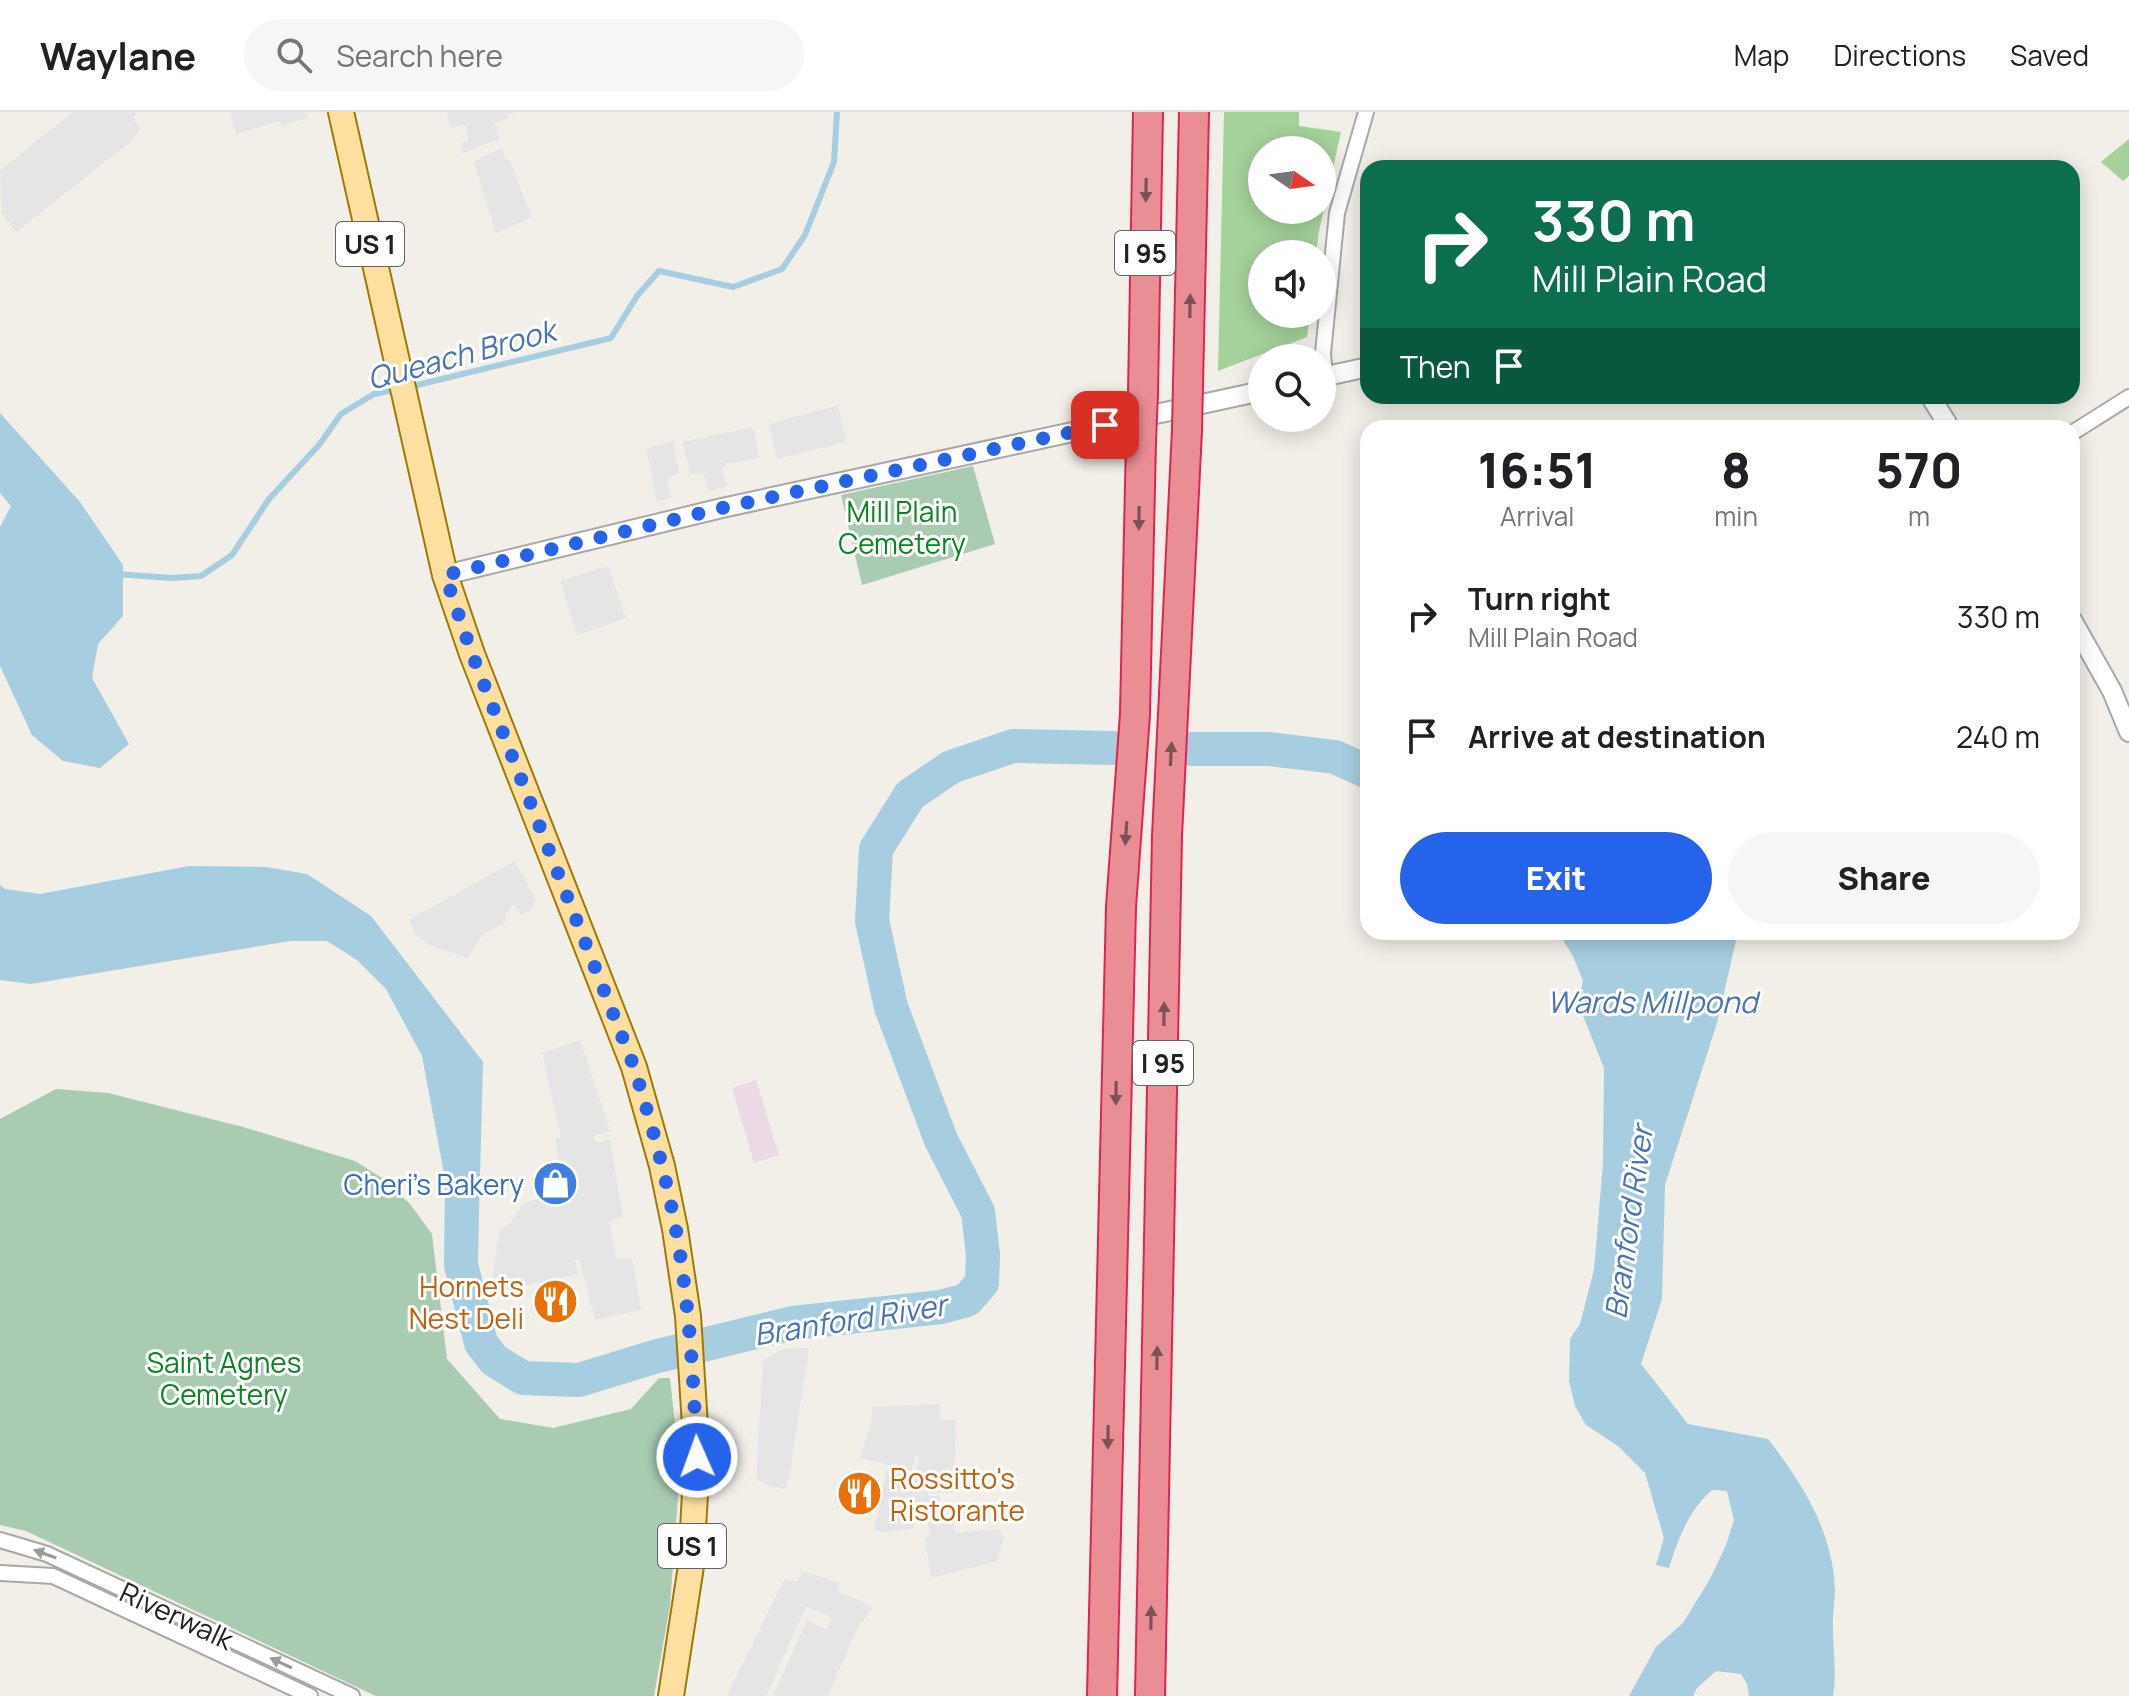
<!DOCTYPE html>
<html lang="en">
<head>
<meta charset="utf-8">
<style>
	:root { --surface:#fff; --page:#f6f6f6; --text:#202124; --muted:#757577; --line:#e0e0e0; --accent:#2563eb }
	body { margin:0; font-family:Manrope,sans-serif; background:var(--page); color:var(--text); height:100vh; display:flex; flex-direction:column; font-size:30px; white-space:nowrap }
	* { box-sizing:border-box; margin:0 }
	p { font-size:26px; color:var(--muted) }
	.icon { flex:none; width:44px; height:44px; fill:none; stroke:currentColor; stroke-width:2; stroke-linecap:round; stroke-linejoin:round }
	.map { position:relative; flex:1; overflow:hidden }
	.panel { position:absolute; left:1360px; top:308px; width:720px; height:520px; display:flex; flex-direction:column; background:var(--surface); border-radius:24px; box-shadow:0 4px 20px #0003 }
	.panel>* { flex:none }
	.hud { position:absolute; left:1360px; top:48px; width:720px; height:244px; border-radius:24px; box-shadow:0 4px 20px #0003; background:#0b6e4f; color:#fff; overflow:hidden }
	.needle { width:52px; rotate:103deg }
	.buttons { position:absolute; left:1248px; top:24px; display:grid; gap:16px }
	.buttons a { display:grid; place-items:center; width:88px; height:88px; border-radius:50%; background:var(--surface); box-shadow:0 4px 20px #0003; font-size:40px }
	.pin { position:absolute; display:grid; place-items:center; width:68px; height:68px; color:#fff; margin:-34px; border-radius:16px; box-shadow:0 4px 12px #0006 }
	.me { position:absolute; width:88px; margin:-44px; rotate:358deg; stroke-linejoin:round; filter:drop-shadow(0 0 6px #0008) }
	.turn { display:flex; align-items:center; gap:28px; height:168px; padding:0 40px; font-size:36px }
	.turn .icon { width:104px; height:104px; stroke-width:2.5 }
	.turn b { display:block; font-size:56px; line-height:68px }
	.then { display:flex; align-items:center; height:76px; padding:0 40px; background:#0003; gap:16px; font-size:30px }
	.eta { display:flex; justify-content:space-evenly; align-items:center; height:136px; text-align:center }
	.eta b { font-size:48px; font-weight:800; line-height:56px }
	.action { display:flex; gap:16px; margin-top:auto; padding:16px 40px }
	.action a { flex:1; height:92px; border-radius:48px; background:var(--accent); color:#fff; font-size:32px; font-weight:800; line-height:92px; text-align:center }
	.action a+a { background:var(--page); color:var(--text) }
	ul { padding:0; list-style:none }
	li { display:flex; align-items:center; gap:24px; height:120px; padding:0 40px }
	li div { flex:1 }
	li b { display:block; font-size:30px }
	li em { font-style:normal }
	header { display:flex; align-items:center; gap:48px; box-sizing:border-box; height:112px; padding:0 40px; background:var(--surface); border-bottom:2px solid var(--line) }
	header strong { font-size:38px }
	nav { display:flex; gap:44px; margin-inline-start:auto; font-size:28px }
	.search { width:560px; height:72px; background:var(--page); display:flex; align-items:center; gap:20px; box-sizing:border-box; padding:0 28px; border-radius:44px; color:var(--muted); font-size:30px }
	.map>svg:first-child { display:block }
	.industrial { fill:#ebd9e5 }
	.forest { fill:#a5d29b; fill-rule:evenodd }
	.cemetery { fill:#a8cbb1 }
	.parking { fill:#e5e5e5 }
	.water { fill:#a7cde0 }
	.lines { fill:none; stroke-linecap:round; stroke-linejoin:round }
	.stream { stroke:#a7cde0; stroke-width:6 }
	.river { stroke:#a7cde0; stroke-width:34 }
	.minor-casing { stroke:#a8a8a8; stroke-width:18 }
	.tertiary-casing { stroke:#a8a8a8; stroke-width:22 }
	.primary-casing { stroke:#9e7a00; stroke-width:28 }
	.motorway-casing { stroke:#e12350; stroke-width:32 }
	.minor { stroke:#fff; stroke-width:14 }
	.tertiary { stroke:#fff; stroke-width:18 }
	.primary { stroke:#fedf9f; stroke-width:24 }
	.motorway { stroke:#ea8e95; stroke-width:28 }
	.motorway-bridge-casing { stroke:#e12350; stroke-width:32; stroke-linecap:butt }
	.motorway-bridge { stroke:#ea8e95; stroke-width:28 }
	.oneway { fill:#7b5255 }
	.oneway2 { fill:#9b9b9b }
	.route { stroke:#2563eb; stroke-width:14; stroke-dasharray:0 25.2 }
	.labels { text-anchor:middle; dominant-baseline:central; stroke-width:6; stroke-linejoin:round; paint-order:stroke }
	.shield { fill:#fff; stroke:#646464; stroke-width:2 }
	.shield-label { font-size:26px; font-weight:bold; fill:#212121 }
	.park-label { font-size:28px; fill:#088520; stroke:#fff }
	.shop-label { font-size:28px; fill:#366cbe; stroke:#fff; text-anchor:end }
	.food-label { font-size:28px; fill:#c56008; stroke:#fff; text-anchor:end }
	.street-label { font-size:28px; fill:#212121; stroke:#fff }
	.water-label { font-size:30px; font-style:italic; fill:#4973b5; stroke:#fff }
</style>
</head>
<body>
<header>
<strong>Waylane</strong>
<div class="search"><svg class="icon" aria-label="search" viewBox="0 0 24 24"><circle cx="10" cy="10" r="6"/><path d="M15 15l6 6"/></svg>Search here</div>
<nav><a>Map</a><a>Directions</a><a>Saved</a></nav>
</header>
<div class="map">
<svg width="2129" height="1584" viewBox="0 0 2129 1584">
	<rect width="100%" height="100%" fill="#f1efe7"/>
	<polygon class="industrial" points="756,968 779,1043 754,1051 732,976"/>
	<g class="forest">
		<path d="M1224,0H1299V14L1341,20L1319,119L1316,142H1262V202H1310L1307,225L1218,259ZM1262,38H1322V98H1262Z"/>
		<polygon points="2129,27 2129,64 2123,69 2101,50"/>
	</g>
	<g class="cemetery">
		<polygon points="973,354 995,432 862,473 841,383"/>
		<polygon points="56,977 108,981 243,1015 355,1049 382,1066 410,1092 432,1122 447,1247 500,1307 553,1316 631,1297 659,1266 670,1266 680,1359 670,1493 654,1584 376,1584 26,1419 0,1413 0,1007"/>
	</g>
	<g class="parking">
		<polygon points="73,0 139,0 133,5 140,17 130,30 16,120 2,101 0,58"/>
		<polygon points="230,0 307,0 308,6 282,14 279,9 236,22"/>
		<polygon points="446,0 515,0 508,2 508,6 495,11 499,27 463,41 461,31 469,27 465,13 451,15"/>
		<polygon points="502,36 505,46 510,49 532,105 496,121 474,51 483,44"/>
		<polygon points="838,293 846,330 777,347 769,312"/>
		<polygon points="751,316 754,317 759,347 727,351 722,358 727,374 709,379 703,361 691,362 682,330"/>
		<polygon points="673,330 679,361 672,364 667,369 671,386 657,390 646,336"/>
		<polygon points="608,454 626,506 577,523 560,469"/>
		<polygon points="515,749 536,788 531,798 521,803 514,793 512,794 505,804 506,810 482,823 467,846 429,833 416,822 409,808"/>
		<polygon points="580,928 610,1019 595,1023 593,1027 597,1030 610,1028 623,1105 609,1109 616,1146 632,1146 641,1198 595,1208 579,1147 575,1148 578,1162 497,1180 493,1161 499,1120 510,1111 524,1091 565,1080 555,1027 561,1025 542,941"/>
		<polygon points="809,1236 789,1366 785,1377 770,1374 756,1367 763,1248 782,1237"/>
		<polygon points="940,1292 939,1308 956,1308 954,1381 929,1381 928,1384 940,1384 940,1404 942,1407 953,1406 955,1421 999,1417 1004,1426 997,1449 931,1466 925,1426 931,1420 927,1410 916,1410 914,1417 884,1420 874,1418 887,1358 915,1362 919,1344 915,1343 912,1359 860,1346 871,1313 872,1295"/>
		<polygon points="802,1459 839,1471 838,1480 865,1490 872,1497 858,1515 828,1584 773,1584 807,1508 826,1517 831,1510 829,1504 807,1495 804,1498 766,1584 727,1584 784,1468 797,1470"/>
	</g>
	<g class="water">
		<polygon points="0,301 80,390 123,453 123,504 98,532 92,566 129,632 100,656 63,649 32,623 0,554 0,415 11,394 0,381"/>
		<polygon points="189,754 266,755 307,762 371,804 483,950 478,1139 452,1104 422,944 386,877 357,848 327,829 290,829 31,872 0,868 0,773 5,777 40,782"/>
		<path d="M1558,820H1738L1717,911L1665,1073L1662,1187L1641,1252L1688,1312L1768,1327C1803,1372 1833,1420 1835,1478C1835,1491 1832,1503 1833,1516C1833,1539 1837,1561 1833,1584H1749L1747,1572L1741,1562L1716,1559L1697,1576L1693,1584H1629L1656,1535L1683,1511L1710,1467L1726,1433L1734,1408L1727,1379L1712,1378C1689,1398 1678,1427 1669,1456L1656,1453L1664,1426L1645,1361L1618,1334L1586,1313L1575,1294L1569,1269L1570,1227L1580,1212L1594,1158L1603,1051L1604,956L1578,891L1583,869L1573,844Z"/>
	</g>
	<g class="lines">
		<g class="stream">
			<polyline points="409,275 611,226 637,184 659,159 733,175 782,157 805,123 834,50 837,0"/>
			<polyline points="115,462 172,466 201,464 232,443 269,387 319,333 341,302 374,282 398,277"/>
		</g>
		<g class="river">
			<polyline points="1191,637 1270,637 1335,645 1368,660"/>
			<polyline points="462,1069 461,1153 481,1231 494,1248 523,1266 579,1268 654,1245 793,1211 941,1195 967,1188 982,1171 983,1143 978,1100 941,1028 891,895 872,809 876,737 910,683 951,655 1013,634 1113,636"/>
		</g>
		<defs>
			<g id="minor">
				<polyline points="1325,264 1323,241 1337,101 1366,0"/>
				<polyline points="2072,321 2129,285"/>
				<polyline points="0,1428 47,1442 352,1584"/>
				<polyline points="0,1461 53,1464 310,1584"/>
			</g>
			<g id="tertiary">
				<polyline points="1322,265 1368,255"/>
				<polyline points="1930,284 1950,316"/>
				<polyline points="445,463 722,396 1262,279"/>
				<polyline points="2072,508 2112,579 2129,620"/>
			</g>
			<polyline id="primary" points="341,0 445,463 472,542 634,955 662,1054 675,1117 688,1204 697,1345 691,1454 671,1584"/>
			<g id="motorway">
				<polyline points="1188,272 1194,0"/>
				<polyline points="1143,281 1148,0"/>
				<polyline points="1102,1584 1121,795 1135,602 1141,328"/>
				<polyline points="1150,1584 1167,724 1187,318"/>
			</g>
		</defs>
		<use href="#minor" class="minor-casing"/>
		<use href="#tertiary" class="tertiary-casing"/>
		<use href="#primary" class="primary-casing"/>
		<use href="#motorway" class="motorway-casing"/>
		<use href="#minor" class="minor"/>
		<use href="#tertiary" class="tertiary"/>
		<use href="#primary" class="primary"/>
		<use href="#motorway" class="motorway"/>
		<defs>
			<g id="motorway-bridge">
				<polyline points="1187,318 1188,272"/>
				<polyline points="1141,328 1143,281"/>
			</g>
		</defs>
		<use href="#motorway-bridge" class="motorway-bridge-casing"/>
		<use href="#motorway-bridge" class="motorway-bridge"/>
	</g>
	<defs><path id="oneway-solid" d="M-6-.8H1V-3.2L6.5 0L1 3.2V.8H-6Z" transform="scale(2)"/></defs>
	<g class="oneway">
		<use href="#oneway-solid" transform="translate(1146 78) rotate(91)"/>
		<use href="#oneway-solid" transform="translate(1190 194) rotate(-89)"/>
		<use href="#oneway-solid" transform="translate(1139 406) rotate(91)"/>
		<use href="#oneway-solid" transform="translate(1171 642) rotate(-87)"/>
		<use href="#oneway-solid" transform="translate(1126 721) rotate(94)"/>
		<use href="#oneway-solid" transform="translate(1164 902) rotate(-89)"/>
		<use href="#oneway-solid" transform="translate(1116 981) rotate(91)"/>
		<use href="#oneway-solid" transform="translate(1157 1246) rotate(-89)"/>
		<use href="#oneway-solid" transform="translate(1108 1325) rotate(91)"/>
		<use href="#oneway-solid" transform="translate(1151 1506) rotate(-89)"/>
	</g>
	<g class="oneway2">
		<use href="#oneway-solid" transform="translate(45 1442) rotate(-160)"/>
		<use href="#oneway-solid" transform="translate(281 1551) rotate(-155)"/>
	</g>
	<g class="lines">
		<path class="route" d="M697,1345C694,1282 691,1218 682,1156C673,1088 654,1020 634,955L472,542L445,463L722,396L1105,313"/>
	</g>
	<defs>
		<symbol id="shop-disc" viewBox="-11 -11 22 22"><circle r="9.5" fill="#3f7fe0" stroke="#fff"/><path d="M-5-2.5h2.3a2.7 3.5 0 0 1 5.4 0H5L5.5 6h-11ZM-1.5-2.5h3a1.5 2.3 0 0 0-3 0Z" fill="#fff"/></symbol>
		<symbol id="restaurant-disc" viewBox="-11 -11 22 22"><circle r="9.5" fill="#e8710a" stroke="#fff"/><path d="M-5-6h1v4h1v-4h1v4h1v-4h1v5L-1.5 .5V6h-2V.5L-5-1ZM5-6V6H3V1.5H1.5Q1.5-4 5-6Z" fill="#fff"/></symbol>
	</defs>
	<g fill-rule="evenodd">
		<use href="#shop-disc" x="530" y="1046" width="51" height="51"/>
		<use href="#restaurant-disc" x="530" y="1164" width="51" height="51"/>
		<use href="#restaurant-disc" x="834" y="1356" width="51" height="51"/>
	</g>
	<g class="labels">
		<g class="shield">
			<rect x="336" y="110" width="68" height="44" rx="6"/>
			<rect x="1115" y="119" width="60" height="44" rx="6"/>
			<rect x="1133" y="929" width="60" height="44" rx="6"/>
			<rect x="658" y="1412" width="68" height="44" rx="6"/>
		</g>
		<g class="shield-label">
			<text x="370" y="132">US 1</text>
			<text x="1145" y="141">I 95</text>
			<text x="1163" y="951">I 95</text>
			<text x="692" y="1434">US 1</text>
		</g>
		<g class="park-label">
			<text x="902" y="399">Mill Plain<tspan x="902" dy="32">Cemetery</tspan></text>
			<text x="224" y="1250">Saint Agnes<tspan x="224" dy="32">Cemetery</tspan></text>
		</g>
		<g class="shop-label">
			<text x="524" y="1072">Cheri's Bakery</text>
		</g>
		<g class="food-label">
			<text x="524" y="1174">Hornets<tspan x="524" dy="32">Nest Deli</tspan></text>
			<text x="890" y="1366" text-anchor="start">Rossitto's<tspan x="890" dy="32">Ristorante</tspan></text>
		</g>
		<g class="street-label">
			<text transform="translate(177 1503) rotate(25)">Riverwalk</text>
		</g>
		<g class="water-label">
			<text transform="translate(461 242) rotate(-15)">Queach Brook</text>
			<text x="1652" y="889">Wards Millpond</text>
			<text transform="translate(1628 1110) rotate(-82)">Branford River</text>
			<text transform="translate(850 1207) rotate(-9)">Branford River</text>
		</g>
	</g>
</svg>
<div class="buttons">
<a><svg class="needle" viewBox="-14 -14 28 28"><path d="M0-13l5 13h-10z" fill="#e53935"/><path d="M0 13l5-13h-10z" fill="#757577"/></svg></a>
<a><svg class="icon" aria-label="sound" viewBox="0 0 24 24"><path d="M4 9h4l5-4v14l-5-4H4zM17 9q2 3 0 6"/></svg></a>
<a><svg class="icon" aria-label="search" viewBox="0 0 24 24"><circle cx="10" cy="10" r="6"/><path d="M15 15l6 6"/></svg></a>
</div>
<div class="pin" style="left:1105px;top:313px;background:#d93025"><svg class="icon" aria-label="arrive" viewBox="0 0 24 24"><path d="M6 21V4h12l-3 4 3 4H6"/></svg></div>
<svg class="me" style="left:697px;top:1345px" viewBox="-20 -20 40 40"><circle r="17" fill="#2563eb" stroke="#fff" stroke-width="3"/><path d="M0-11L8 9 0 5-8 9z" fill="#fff"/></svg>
<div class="hud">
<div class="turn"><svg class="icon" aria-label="right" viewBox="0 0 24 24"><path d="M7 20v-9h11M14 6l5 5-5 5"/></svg><div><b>330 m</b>Mill Plain Road</div></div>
<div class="then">Then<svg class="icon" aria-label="arrive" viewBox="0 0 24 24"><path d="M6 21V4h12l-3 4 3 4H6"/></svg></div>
</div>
<section class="panel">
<div class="eta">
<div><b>16:51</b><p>Arrival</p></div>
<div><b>8</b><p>min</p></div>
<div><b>570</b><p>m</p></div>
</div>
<ul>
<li><svg class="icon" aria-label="right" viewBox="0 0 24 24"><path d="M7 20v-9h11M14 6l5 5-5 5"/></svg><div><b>Turn right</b><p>Mill Plain Road</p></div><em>330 m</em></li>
<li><svg class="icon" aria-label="arrive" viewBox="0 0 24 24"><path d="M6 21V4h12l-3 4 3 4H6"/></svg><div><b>Arrive at destination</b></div><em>240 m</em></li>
</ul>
<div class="action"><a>Exit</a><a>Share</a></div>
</section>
</div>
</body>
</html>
